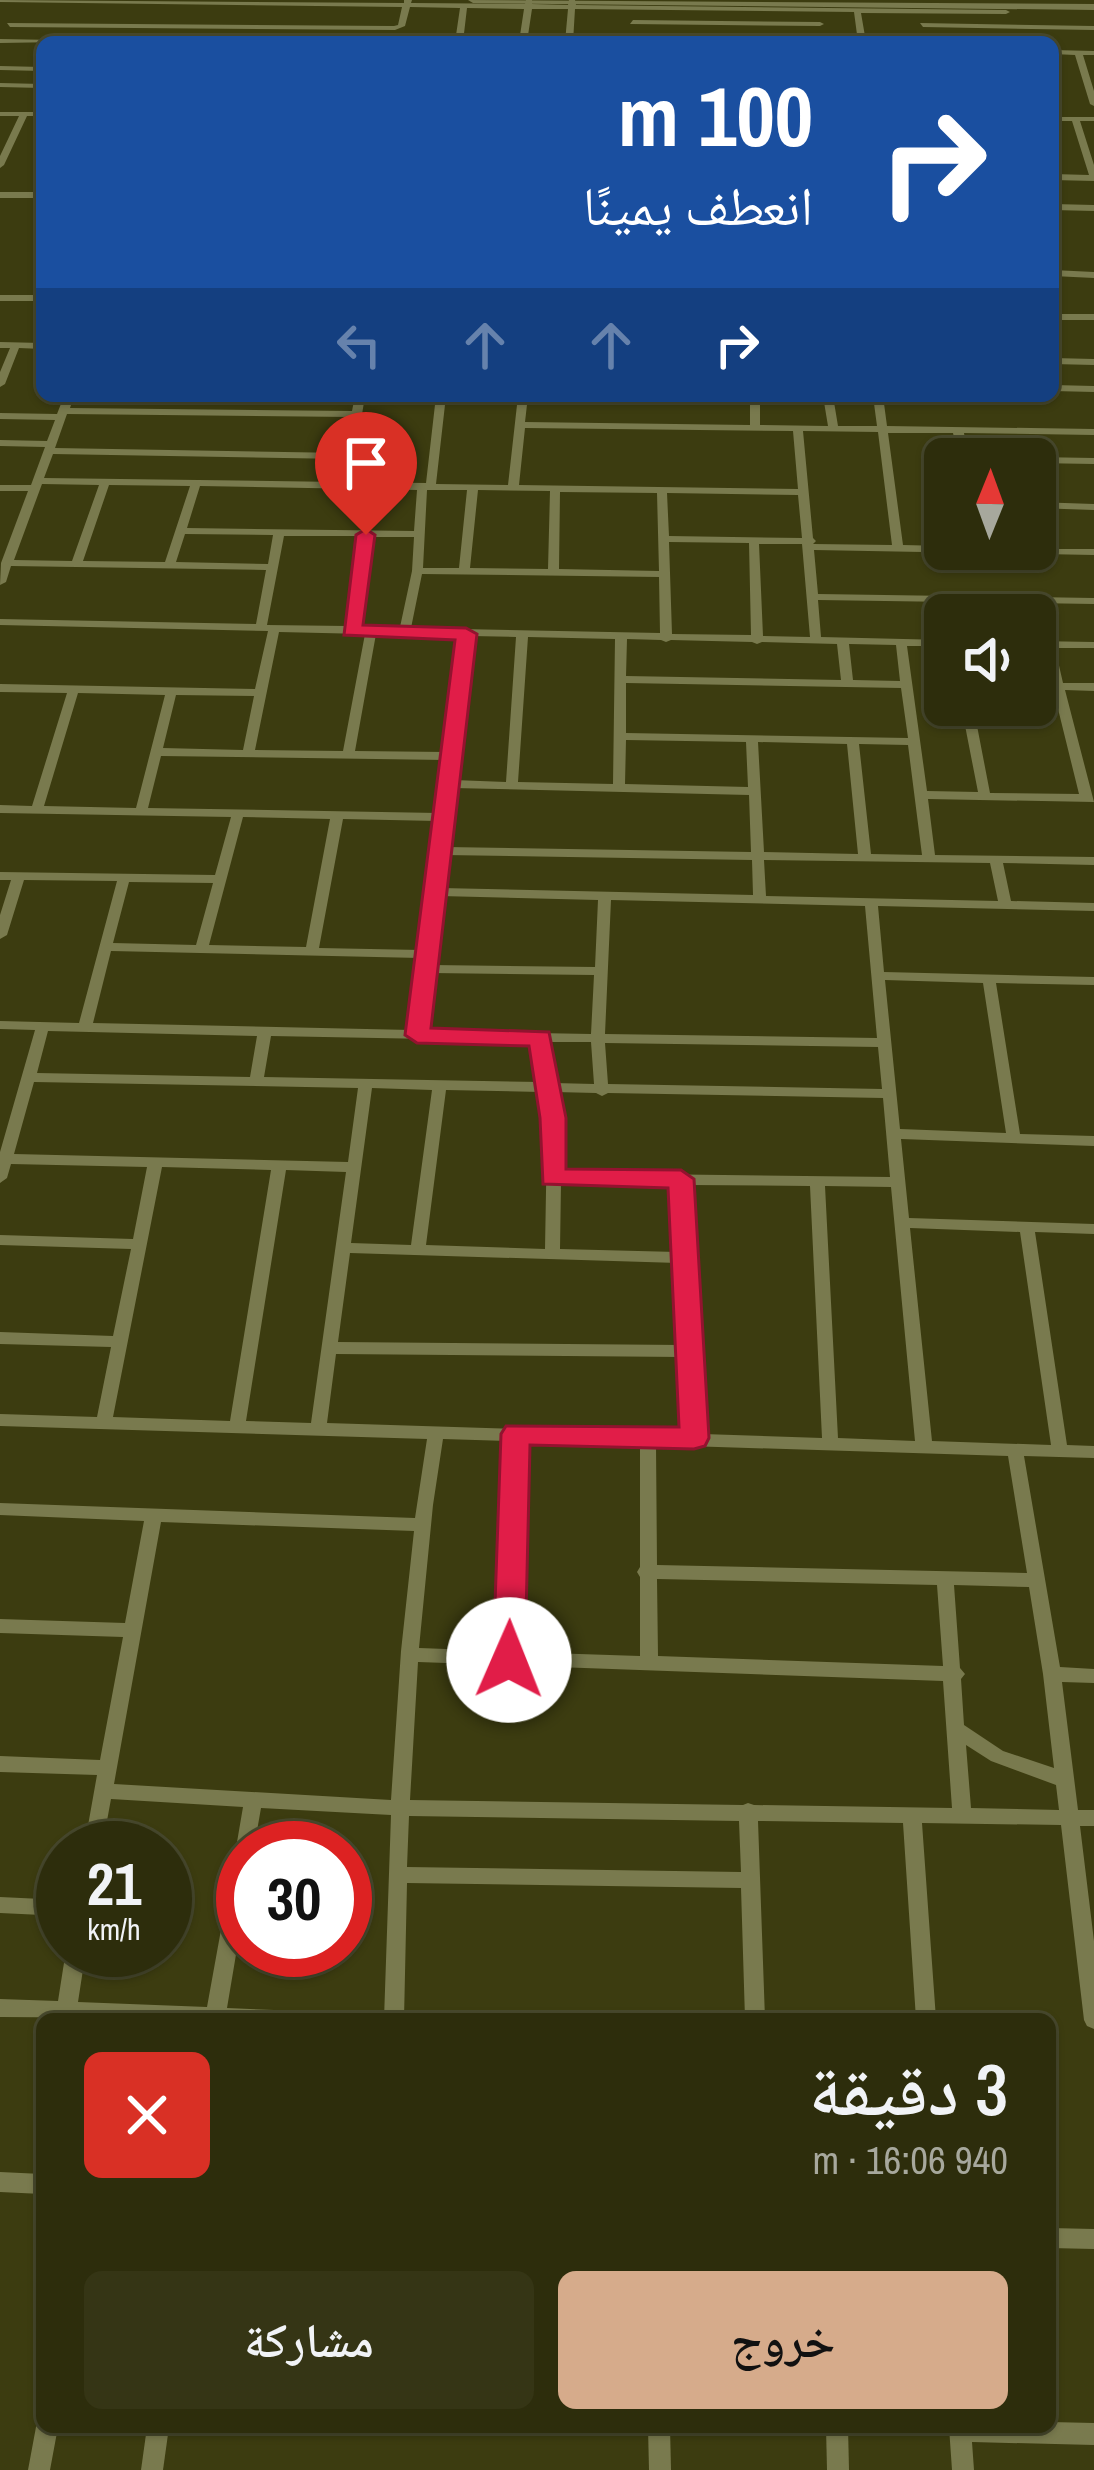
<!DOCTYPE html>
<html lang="ar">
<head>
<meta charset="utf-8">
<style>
	:root { --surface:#2d2d0c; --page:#353515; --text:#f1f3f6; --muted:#a7a89d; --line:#48492d; --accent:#d6ab8b }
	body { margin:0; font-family:"Archivo Narrow","Noto Naskh Arabic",sans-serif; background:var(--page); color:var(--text); direction:rtl; height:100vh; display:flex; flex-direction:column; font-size:45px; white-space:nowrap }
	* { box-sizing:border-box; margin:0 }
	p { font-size:39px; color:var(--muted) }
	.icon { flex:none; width:66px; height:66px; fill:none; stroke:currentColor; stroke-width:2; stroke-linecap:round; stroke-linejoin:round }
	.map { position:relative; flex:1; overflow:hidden; direction:ltr }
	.side { position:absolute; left:36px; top:2013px; width:1020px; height:420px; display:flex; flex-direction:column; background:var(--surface); border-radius:18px; box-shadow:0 3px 9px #0004,0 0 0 3px var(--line); direction:rtl }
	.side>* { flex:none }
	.guide { position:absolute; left:36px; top:36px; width:1023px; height:366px; border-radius:18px; box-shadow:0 3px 9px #0004,0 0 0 3px var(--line); direction:rtl; background:#1a4fa0; color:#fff; overflow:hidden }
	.needle { width:78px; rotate:1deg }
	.controls { position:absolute; left:924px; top:438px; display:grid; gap:24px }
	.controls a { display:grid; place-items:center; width:132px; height:132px; border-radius:18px; background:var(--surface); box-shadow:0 3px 9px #0004,0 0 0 3px var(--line); font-size:60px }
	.speed { position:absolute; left:36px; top:1821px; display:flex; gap:24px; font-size:60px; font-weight:700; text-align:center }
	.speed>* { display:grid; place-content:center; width:156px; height:156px; border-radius:50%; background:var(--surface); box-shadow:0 3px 9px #0004,0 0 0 3px var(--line); line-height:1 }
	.speed small { font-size:30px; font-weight:400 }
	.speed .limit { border:18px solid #d22; background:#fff; color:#111 }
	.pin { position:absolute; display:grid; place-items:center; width:102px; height:102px; color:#fff; margin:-123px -51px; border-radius:50% 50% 50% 0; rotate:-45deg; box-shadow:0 0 12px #0007 }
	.pin .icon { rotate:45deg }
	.me { position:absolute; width:132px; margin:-66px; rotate:1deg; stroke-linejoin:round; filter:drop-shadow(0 0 9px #0008) }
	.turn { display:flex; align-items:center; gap:42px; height:252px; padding:0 48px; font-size:54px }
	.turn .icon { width:156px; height:156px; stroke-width:2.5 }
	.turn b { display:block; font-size:84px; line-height:102px }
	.lanes { display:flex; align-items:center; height:114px; padding:0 48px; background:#0003; justify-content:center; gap:60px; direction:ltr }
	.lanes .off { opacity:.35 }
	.round { display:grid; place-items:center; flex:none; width:126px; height:126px; border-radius:18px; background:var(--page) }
	.head { display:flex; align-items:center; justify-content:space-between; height:204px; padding:0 48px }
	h1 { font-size:72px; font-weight:600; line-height:90px }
	.primary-button { display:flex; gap:24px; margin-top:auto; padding:24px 48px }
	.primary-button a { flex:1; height:138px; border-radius:18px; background:var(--accent); color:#111; font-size:48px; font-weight:600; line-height:138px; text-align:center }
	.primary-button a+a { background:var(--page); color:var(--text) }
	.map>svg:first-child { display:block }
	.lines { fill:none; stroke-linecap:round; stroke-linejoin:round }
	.street { fill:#797a4e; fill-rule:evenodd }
	.secondary { fill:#797a4e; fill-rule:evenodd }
	.route { fill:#e11d48; stroke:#92132f; stroke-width:3 }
</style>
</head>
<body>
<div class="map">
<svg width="1094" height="2470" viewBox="0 0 1094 2470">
	<rect width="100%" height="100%" fill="#3c3c10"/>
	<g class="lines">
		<g class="street">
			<polygon points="0,0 404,3 404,0 412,0 411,3 525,4 526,0 532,0 532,4 568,5 569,0 575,0 576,5 1006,10 1010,12 1006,14 861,13 866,42 858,42 854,12 575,9 573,42 565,42 568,9 532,9 527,42 519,42 524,9 467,8 463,42 455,42 460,8 410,7 405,26 395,30 10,27 7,23 394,26 398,25 402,7 0,2"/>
			<polygon points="633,20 820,22 824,24 820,26 630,24"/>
			<polygon points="920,23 1094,26 1094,30 923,27"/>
			<polygon points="0,39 56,40 60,42 0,43"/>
			<polygon points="1053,50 1094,51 1094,55 1083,55 1094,91 1094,106 1090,104 1075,55 1053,54"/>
			<polygon points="0,66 42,67 42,71 0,70"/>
			<polygon points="0,83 42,84 42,88 0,87"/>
			<polygon points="0,112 42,112 42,116 27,116 4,165 0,168 0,156 19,116 0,116"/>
			<polygon points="1053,117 1094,117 1094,121 1080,121 1094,165 1094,181 1053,180 1053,174 1089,175 1072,121 1053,121"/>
			<rect x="0" y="192" width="42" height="6"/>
			<polygon points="1053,204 1094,205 1094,211 1053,210"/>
			<polygon points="1053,270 1094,272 1094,278 1053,276"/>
			<rect x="0" y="295" width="42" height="6"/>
			<rect x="1053" y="314" width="41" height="6"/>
			<polygon points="0,342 42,343 42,349 19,348 5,384 0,387 0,372 10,348 0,348"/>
			<polygon points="1053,358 1094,359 1094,365 1053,364"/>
			<polygon points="1053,385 1094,386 1094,392 1053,391"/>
			<path d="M64,396H74L70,408L352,411L355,396H365L351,482L426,483L436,396H446L436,484L508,485L518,396H528L525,422L750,425V396H760V425L828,426L823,396H833L838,426H877L873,396H883L887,426L1094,429V435L964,433L968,455L992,456L997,459H959L953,433H888L903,545L945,546V549H1094V555L814,550L818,594L1094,598V604L818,600L821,637L945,640V646H907L927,791L978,792L961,705H973L990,793L1079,794L1043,648L1035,647V641L1094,642V648H1055L1063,683H1094V691L1065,690L1094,802L928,799L935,855L1094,857V865L1003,863L1011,901L1094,903V911L878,906L884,972L1094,977V985L996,983L1020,1134L1094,1136V1146L901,1139L909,1218L1094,1224V1234L1035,1232L1067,1445L1094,1446V1458L1024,1456L1060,1667L1094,1669V1683L1062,1682L1078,1810H1094V1826H1080L1094,1941V2029L1087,2026L1084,2020L1061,1825L922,1823L936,2019H916L903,1823L758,1821L765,2019H745L741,1888L407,1883L404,2019H384L391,1815L261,1808L254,1848H243V1913L227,2008L274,2010L281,2013L284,2019L0,2017V1999L58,2001L66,1950H86L78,2002L207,2007L234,1858L237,1852L236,1848L243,1807L111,1799L102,1848H84L97,1775L0,1772V1756L100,1760L123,1637L0,1633V1619L125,1623L144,1521L0,1515V1503L415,1518L427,1439L0,1426V1414L97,1417L111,1347L0,1344V1332L113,1336L131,1249L0,1245V1235L133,1239L147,1167L11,1164L7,1178L0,1183V1152L35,1030L0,1029V1021L79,1023L117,881L24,880L7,935L0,939V915L11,880H0V872L215,875L231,817L0,813V805L32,806L67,693L0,692V684L255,689L268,631L0,625V619L256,624L266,570L11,566L6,582L0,585L1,563L28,491H0V485H31L45,447L0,446V440L47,441L55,420L0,419V413L57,414ZM67,414L351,417L345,453L55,448ZM525,428L793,431L798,489L519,485ZM803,431L878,432L892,545L813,544L816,541L813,538ZM53,454L344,459L340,482L44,478ZM42,484L99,485L72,561L14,560ZM109,485L190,486L165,562L83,561ZM200,486L417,490L414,531L187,528ZM427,490H467L459,568H423ZM478,490L550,491L548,569L470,568ZM560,492L657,493L659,571L559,569ZM667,493L798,495L802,538L669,536ZM185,534L273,535L268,564L176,562ZM284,536H360L347,626L267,625ZM371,537H414L412,571L400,627H358ZM669,542L749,543L751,635L672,634ZM759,544H802L810,637L763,636ZM422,574L659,577L660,633L411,628ZM279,632L365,634L343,751L255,750ZM376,634L404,636H460L446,752L355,751ZM471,636L516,637L506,782L454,780ZM528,637L615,639L613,784L518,782ZM627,639L661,640L666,642L671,640L752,642L757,644L762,642L837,644L841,680L626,676ZM849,644L896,645L900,681L853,680ZM626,683L901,688L908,738L626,733ZM78,693L165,695L136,808L44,806ZM176,695L254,696L243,750L163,748ZM626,740L746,742L748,787L625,784ZM758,742L847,744L858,854L764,852ZM859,744L908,745L922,855L871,854ZM161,756L445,760L438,813L148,808ZM453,788L749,795L751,852L446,847ZM243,817L330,819L306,947L209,945ZM343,819L437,821L421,950L319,948ZM445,855L752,860L753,895L441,888ZM764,860L990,863L998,901L766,896ZM129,882L213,883L196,945L113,943ZM440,896L598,900L595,967L432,965ZM611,900L865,906L877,1038L605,1034ZM111,951L420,958L411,1030L93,1023ZM431,973L594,975L591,1034L424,1031ZM885,980L983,983L1006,1133L900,1129ZM48,1031L257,1036L250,1077L37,1073ZM271,1036L534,1041L540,1082L264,1077ZM547,1042H591L594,1084L554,1083ZM605,1043L878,1047L882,1089L608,1084ZM34,1082L358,1088L348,1162L14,1154ZM372,1088L432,1090L411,1245L351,1243ZM446,1090L541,1092L547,1133L545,1249L426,1245ZM555,1092L596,1093L602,1096L608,1093L883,1098L890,1177L561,1173V1133ZM162,1167L271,1170L230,1421L113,1417ZM286,1170L346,1172L311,1423L246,1421ZM561,1183L674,1184L677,1252L560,1249ZM689,1185L810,1186L822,1438L703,1434ZM825,1186L891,1187L915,1441L838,1438ZM910,1228L1020,1232L1051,1445L932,1441ZM350,1253L678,1263L682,1345L338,1342ZM336,1354L683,1357L687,1434L648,1431L642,1433L327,1423ZM443,1439L508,1441L501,1651L419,1648L433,1505ZM524,1441L640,1445V1567L637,1572L640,1577V1656L518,1652ZM656,1445L1008,1456L1027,1573L657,1565ZM161,1522L414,1531L401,1651L391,1800L114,1784ZM657,1579L937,1585L943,1666L658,1656ZM954,1585L1029,1587L1043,1674L1054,1768L1003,1751L964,1725L961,1679L965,1674L960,1668ZM418,1662L943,1681L952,1808L754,1805L748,1803L743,1805L410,1800ZM966,1745L991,1761L1056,1785L1059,1810L971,1808ZM409,1816L739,1821L741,1872L407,1867Z"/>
			<polygon points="1035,457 1094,458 1094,464 1035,463 1035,459 1031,459"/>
			<polygon points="1035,502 1094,504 1094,510 1035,508"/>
			<polygon points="0,1897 63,1900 63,1916 0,1913"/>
			<polygon points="0,2172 42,2174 42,2194 0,2192"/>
			<polygon points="1050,2228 1094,2229 1094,2249 1050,2248"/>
			<polygon points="42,2418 42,2427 58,2427 50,2470 28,2470 36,2427"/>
			<polygon points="1050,2422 1094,2423 1094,2445 972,2442 974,2470 952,2470 949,2427 1050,2427"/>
			<polygon points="147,2427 169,2427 163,2470 141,2470"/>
			<polygon points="648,2427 670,2427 671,2470 649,2470"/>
			<polygon points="826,2427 848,2427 849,2470 827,2470"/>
		</g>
		<polygon class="secondary" points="468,0 1094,4 1094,10 473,3"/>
	</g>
	<polygon class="route" points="366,529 375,535 363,625 466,628 477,634 431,1028 549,1032 566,1118 566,1169 681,1170 694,1179 709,1438 705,1446 694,1449 530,1445 525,1660 520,1669 509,1673 498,1669 493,1660 501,1434 506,1426 679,1427 668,1188 543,1184 540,1118 529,1046 417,1043 405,1035 455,640 344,635 356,535"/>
</svg>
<div class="controls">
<a><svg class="needle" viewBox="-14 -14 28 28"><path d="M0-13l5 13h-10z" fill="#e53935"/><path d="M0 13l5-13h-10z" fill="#a7a89d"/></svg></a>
<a><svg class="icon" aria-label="sound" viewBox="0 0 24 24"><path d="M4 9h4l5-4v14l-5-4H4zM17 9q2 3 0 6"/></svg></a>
</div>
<div class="speed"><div>21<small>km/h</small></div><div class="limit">30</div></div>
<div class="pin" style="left:366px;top:535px;background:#d93025"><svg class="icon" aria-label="arrive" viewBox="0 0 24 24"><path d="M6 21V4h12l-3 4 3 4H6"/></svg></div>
<svg class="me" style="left:509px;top:1660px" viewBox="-20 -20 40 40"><circle r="19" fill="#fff"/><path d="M0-13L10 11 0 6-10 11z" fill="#e11d48"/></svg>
<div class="guide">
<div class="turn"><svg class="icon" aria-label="right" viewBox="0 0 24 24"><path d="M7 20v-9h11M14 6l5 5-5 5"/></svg><div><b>100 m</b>انعطف يمينًا</div></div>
<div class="lanes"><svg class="icon off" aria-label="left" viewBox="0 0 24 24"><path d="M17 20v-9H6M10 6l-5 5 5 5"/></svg><svg class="icon off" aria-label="ahead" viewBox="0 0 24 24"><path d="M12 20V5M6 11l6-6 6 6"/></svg><svg class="icon off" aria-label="ahead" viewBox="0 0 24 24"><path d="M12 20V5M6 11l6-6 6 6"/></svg><svg class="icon" aria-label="right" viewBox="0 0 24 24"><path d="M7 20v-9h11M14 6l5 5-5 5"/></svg></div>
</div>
<section class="side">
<div class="head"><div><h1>3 دقيقة</h1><p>940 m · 16:06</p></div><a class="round" style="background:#d93025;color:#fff"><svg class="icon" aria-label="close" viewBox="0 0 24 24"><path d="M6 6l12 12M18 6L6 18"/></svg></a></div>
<div class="primary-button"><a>خروج</a><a>مشاركة</a></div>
</section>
</div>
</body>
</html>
